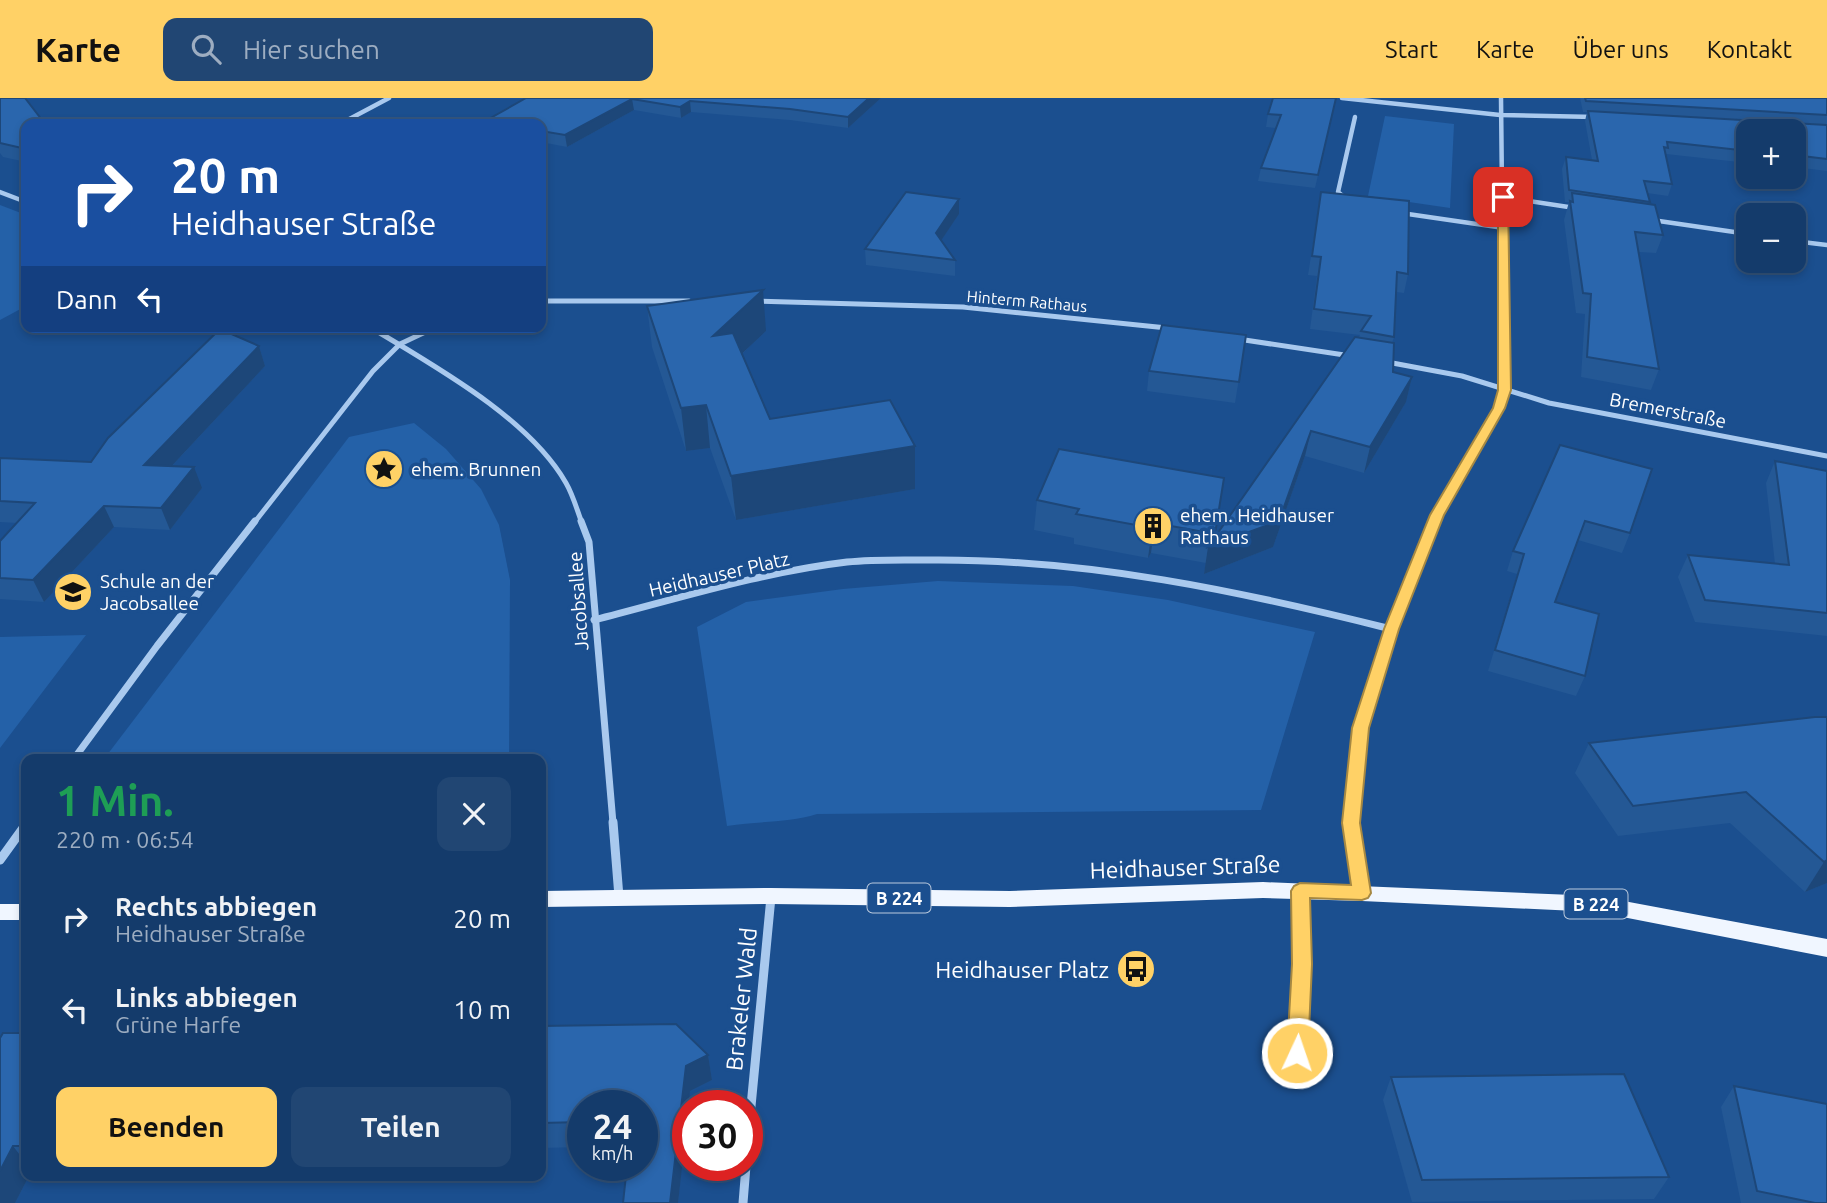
<!DOCTYPE html>
<html lang="de">
<head>
<meta charset="utf-8">
<style>
	:root { --surface:#143b6b; --page:#214673; --text:#f1f3f6; --muted:#9dadc1; --line:#33557e; --accent:#ffd166 }
	body { margin:0; font-family:Ubuntu,sans-serif; background:var(--page); color:var(--text); height:100vh; display:flex; flex-direction:column; font-size:26px; white-space:nowrap }
	* { box-sizing:border-box; margin:0 }
	p { font-size:23px; color:var(--muted) }
	.icon { flex:none; width:38px; height:38px; fill:none; stroke:currentColor; stroke-width:2; stroke-linecap:round; stroke-linejoin:round }
	.map { position:relative; flex:1; overflow:hidden }
	.details { position:absolute; left:21px; top:656px; width:525px; height:427px; display:flex; flex-direction:column; background:var(--surface); border-radius:14px; box-shadow:0 4px 10px #0003,0 0 0 2px var(--line) }
	.details>* { flex:none }
	.guide { position:absolute; left:21px; top:21px; width:525px; height:214px; border-radius:14px; box-shadow:0 4px 10px #0003,0 0 0 2px var(--line); background:#1a4fa0; color:#fff; overflow:hidden }
	.buttons { position:absolute; left:1736px; top:21px; display:grid; gap:14px }
	.buttons a { display:grid; place-items:center; width:70px; height:70px; border-radius:14px; background:var(--surface); box-shadow:0 4px 10px #0003,0 0 0 2px var(--line); font-size:35px }
	.speed { position:absolute; left:567px; top:992px; display:flex; gap:14px; font-size:35px; font-weight:700; text-align:center }
	.speed>* { display:grid; place-content:center; width:91px; height:91px; border-radius:50%; background:var(--surface); box-shadow:0 4px 10px #0003,0 0 0 2px var(--line); line-height:1 }
	.speed small { font-size:18px; font-weight:400 }
	.speed .limit { border:10px solid #d22; background:#fff; color:#111 }
	.pin { position:absolute; display:grid; place-items:center; width:60px; height:60px; color:#fff; margin:-30px; border-radius:14px; box-shadow:0 4px 10px #0006 }
	.me { position:absolute; width:77px; margin:-38px; rotate:3deg; stroke-linejoin:round; filter:drop-shadow(0 0 5px #0008) }
	.turn { display:flex; align-items:center; gap:24px; height:147px; padding:0 35px; font-size:32px }
	.turn .icon { width:91px; height:91px; stroke-width:2.5 }
	.turn b { display:block; font-size:49px; line-height:60px }
	.then { display:flex; align-items:center; height:66px; padding:0 35px; background:#0003; gap:14px; font-size:26px }
	.round { display:grid; place-items:center; flex:none; width:74px; height:74px; border-radius:14px; background:var(--page) }
	.overview { display:flex; align-items:center; justify-content:space-between; height:119px; padding:0 35px }
	h1 { font-size:42px; font-weight:700; line-height:52px; color:#1e9e55 }
	.cta { display:flex; gap:14px; margin-top:auto; padding:14px 35px }
	.cta a { flex:1; height:80px; border-radius:14px; background:var(--accent); color:#111; font-size:28px; font-weight:700; line-height:80px; text-align:center }
	.cta a+a { background:var(--page); color:var(--text) }
	ul { padding:0; list-style:none }
	li { display:flex; align-items:center; gap:21px; height:91px; padding:0 35px }
	li div { flex:1 }
	li b { display:block; font-size:26px }
	li em { font-style:normal }
	header { display:flex; align-items:center; gap:42px; box-sizing:border-box; height:98px; padding:0 35px; background:var(--accent); color:#111 }
	header strong { font-size:33px }
	nav { display:flex; gap:38px; margin-inline-start:auto; font-size:24px }
	.search { width:490px; height:63px; background:var(--page); display:flex; align-items:center; gap:18px; box-sizing:border-box; padding:0 24px; border-radius:14px; color:var(--muted); font-size:26px }
	.map>svg:first-child { display:block }
	.green { fill:#2461a8 }
	.lines { fill:none; stroke-linecap:round; stroke-linejoin:round }
	.street-far3 { stroke:#a9c9ee; stroke-width:4.5 }
	.street-far2 { stroke:#a9c9ee; stroke-width:5 }
	.street-far1 { stroke:#a9c9ee; stroke-width:7 }
	.street { stroke:#a9c9ee; stroke-width:9 }
	.primary { fill:#f0f6ff; fill-rule:evenodd }
	.wall { fill:#245895 }
	.shaded-wall { fill:#1d4779 }
	.building { fill:#2a66ad; stroke:#1d4779; stroke-width:2 }
	.route { fill:#ffd166; stroke:#a68842; stroke-width:2 }
	.labels { text-anchor:middle; dominant-baseline:central; stroke-width:7; stroke-linejoin:round; paint-order:stroke }
	.far-street-label { font-size:16px; fill:#fff; stroke:#1b4f8f }
	.shield { fill:#1b4f8f; stroke:#bbcadd; stroke-width:2 }
	.shield-label { font-size:18px; font-weight:bold; fill:#fff }
	.street-label { font-size:19px; fill:#fff; stroke:#1b4f8f }
	.poi-label { font-size:19px; fill:#fff; stroke:#1b4f8f; text-anchor:start }
	.near-street-label { font-size:23px; fill:#fff; stroke:#1b4f8f }
	.near-poi-label { font-size:23px; fill:#fff; stroke:#1b4f8f; text-anchor:end }
</style>
</head>
<body>
<header>
<strong>Karte</strong>
<div class="search"><svg class="icon" aria-label="search" viewBox="0 0 24 24"><circle cx="10" cy="10" r="6"/><path d="M15 15l6 6"/></svg>Hier suchen</div>
<nav><a>Start</a><a>Karte</a><a>Über uns</a><a>Kontakt</a></nav>
</header>
<div class="map">
<svg width="1827" height="1105" viewBox="0 0 1827 1105">
	<rect width="100%" height="100%" fill="#1b4f8f"/>
	<g class="green">
		<polygon points="1385,18 1454,26 1450,110 1368,98"/>
		<polygon points="0,107 26,117 26,208 0,222"/>
		<polygon points="414,325 446,351 481,391 499,427 510,482 509,661 104,661 349,339"/>
		<path d="M938,483L1073,488L1168,502L1315,534L1261,712L817,716C788,725 757,723 727,728L697,529L746,504L843,491Z"/>
		<polygon points="86,537 79,546 0,650 0,539"/>
	</g>
	<g class="lines">
		<g class="street-far3">
			<polyline points="1342,0 1500,17 1595,19"/>
			<polyline points="1501,0 1503,188"/>
			<polyline points="340,26 389,0"/>
			<polyline points="0,94 26,104"/>
			<polyline points="1503,99 1575,110"/>
			<polyline points="1346,101 1338,94 1355,19"/>
			<polyline points="1401,115 1504,130"/>
			<polyline points="1652,122 1748,136"/>
			<polyline points="1794,143 1827,147"/>
		</g>
		<g class="street-far2">
			<polyline points="541,203 689,203"/>
			<polyline points="757,203 963,209 1167,230"/>
			<path d="M370,229C434,268 528,319 566,385C573,397 577,412 582,425"/>
			<polyline points="1238,241 1351,258"/>
			<polyline points="1387,264 1462,278 1549,305 1827,358"/>
			<polyline points="254,425 373,273 400,246 436,229"/>
			<polyline points="1434,425 1499,310 1504,291 1503,186"/>
		</g>
		<g class="street-far1">
			<polyline points="581,423 589,444 613,725"/>
			<path d="M594,522C677,501 762,474 847,464C875,461 903,462 932,462C1088,461 1240,493 1391,531"/>
			<polyline points="73,662 157,548 255,423"/>
			<polyline points="1351,725 1360,630 1391,531 1434,423"/>
		</g>
		<g class="street">
			<polyline points="613,724 619,799"/>
			<polyline points="1351,724 1362,795"/>
			<polyline points="0,762 26,726"/>
			<polyline points="1297,976 1302,865 1300,793"/>
			<polyline points="747,1050 771,799"/>
			<polyline points="743,1105 746,1068"/>
		</g>
		<g class="primary">
			<polygon points="1263,784 1597,798 1827,841 1827,859 1597,814 1362,803 1263,800 1010,809 771,806 541,809 541,793 771,790 1010,793"/>
			<rect x="0" y="806" width="26" height="16"/>
		</g>
	</g>
	<g class="wall">
		<polygon points="0,0 26,26 26,64 3,59 0,55"/>
		<polygon points="526,0 881,0 848,30 790,22 691,14 681,20 634,12 567,49 541,44 541,26 487,26 487,22"/>
		<polygon points="1273,0 1336,0 1315,90 1258,83 1261,70 1276,30 1266,29 1268,16"/>
		<polygon points="1580,0 1827,0 1827,73 1794,69 1794,33 1748,33 1748,65 1666,56 1672,86 1668,98 1647,95 1650,104 1649,107 1663,137 1656,155 1639,154 1659,271 1651,292 1581,279 1585,216 1576,215 1564,122 1569,104 1565,104 1562,71 1566,59 1592,62 1585,23 1587,14 1583,14"/>
		<polygon points="1321,94 1408,176 1404,195 1396,194 1394,239 1392,245 1393,274 1412,279 1406,304 1364,375 1305,358 1273,449 1204,476 1206,465 1151,455 1148,460 1074,446 1074,440 1034,432 1037,402 1224,380 1214,441 1359,239 1360,237 1310,231 1317,178 1308,177"/>
		<polygon points="959,116 941,142 955,162 955,178 866,167 865,151"/>
		<polygon points="647,208 766,233 742,256 770,321 915,348 915,391 736,422 710,350 686,353 652,249"/>
		<polygon points="1246,237 1235,305 1147,293 1149,273"/>
		<polygon points="259,248 265,268 172,368 202,390 170,432 114,429 44,504 0,501 0,443 17,425 0,424 0,360 91,364"/>
		<polygon points="1560,347 1630,435 1622,455 1578,442 1555,504 1585,578 1576,598 1488,573 1517,476 1507,473 1513,453"/>
		<polygon points="1775,363 1827,373 1827,538 1695,524 1678,479 1688,457 1775,466 1766,385"/>
		<polygon points="1815,619 1827,785 1805,794 1730,725 1618,738 1575,675 1589,645"/>
		<polygon points="541,928 708,957 712,982 690,993 678,1105 623,1105 642,1008 583,1008 583,1049 541,1050"/>
		<polygon points="26,935 26,1078 29,1078 15,1105 0,1105"/>
		<polygon points="1391,979 1669,1079 1654,1101 1412,1104 1383,1002"/>
		<polygon points="1734,988 1827,1105 1741,1105 1721,1009"/>
	</g>
	<g class="shaded-wall">
		<polygon points="869,0 881,0 848,30 848,19"/>
		<polygon points="632,1 634,12 567,49 565,37"/>
		<polygon points="690,3 691,14 681,20 680,9"/>
		<polygon points="959,101 959,116 936,150 936,135"/>
		<polygon points="763,192 766,233 717,279 713,238"/>
		<polygon points="259,248 265,268 153,388 144,367"/>
		<polygon points="1412,279 1406,304 1364,375 1370,349"/>
		<polygon points="706,307 710,350 686,353 681,310"/>
		<polygon points="1311,333 1305,358 1273,449 1204,476 1208,449"/>
		<polygon points="915,348 915,391 736,422 731,378"/>
		<polygon points="194,369 202,390 170,432 161,410"/>
		<polygon points="104,408 114,429 44,504 33,482"/>
		<polygon points="1155,425 1151,455 1148,460 1152,430"/>
		<polygon points="1827,762 1827,785 1805,794 1824,764"/>
		<polygon points="708,957 712,982 690,993 689,1008 688,1008 688,1017 678,1105 670,1105 686,968"/>
		<polygon points="13,1048 26,1065 26,1078 29,1078 15,1105 0,1105 0,1073"/>
	</g>
	<g class="building">
		<polygon points="0,0 25,0 45,26 26,26 26,51 0,45"/>
		<polygon points="526,0 869,0 848,19 790,11 690,3 680,9 632,1 565,37 541,33 541,26 507,26 487,22"/>
		<polygon points="1273,0 1336,0 1318,77 1261,70 1281,17 1268,16"/>
		<polygon points="1585,0 1827,0 1827,17 1586,3"/>
		<polygon points="1588,13 1827,27 1827,61 1794,57 1794,33 1748,33 1748,53 1667,44 1668,50 1664,49 1672,86 1644,83 1650,104 1569,92 1566,59 1598,63"/>
		<polygon points="906,94 959,101 936,135 955,162 865,151"/>
		<polygon points="1321,94 1409,103 1408,176 1397,174 1394,239 1361,233 1371,218 1314,211 1321,159 1312,158"/>
		<polygon points="1572,95 1655,107 1663,137 1635,134 1659,271 1587,259 1591,196 1583,195 1570,103 1573,104"/>
		<polygon points="763,192 713,238 733,235 770,321 890,302 915,348 731,378 706,307 681,310 647,208"/>
		<polygon points="1162,227 1246,237 1239,284 1149,273"/>
		<polygon points="220,231 259,248 144,367 194,369 161,410 104,408 33,482 0,480 0,443 35,405 0,403 0,360 91,364 108,340"/>
		<polygon points="1355,239 1394,245 1393,274 1412,279 1370,349 1311,333 1279,423 1208,449"/>
		<polygon points="1560,347 1652,371 1630,435 1585,423 1555,504 1599,516 1585,578 1495,552 1524,456 1513,453"/>
		<polygon points="1059,351 1224,380 1215,436 1155,425 1152,430 1076,416 1079,411 1037,402"/>
		<polygon points="1775,363 1827,373 1827,515 1705,502 1688,457 1789,467"/>
		<polygon points="1815,619 1827,619 1827,762 1824,764 1746,694 1633,708 1589,645"/>
		<polygon points="676,926 708,957 686,968 670,1105 623,1105 627,1068 642,1068 642,1008 583,1008 583,1024 541,1025 541,928"/>
		<polygon points="3,935 26,935 26,1048 13,1048 0,1073 0,940"/>
		<polygon points="1624,976 1669,1079 1422,1082 1391,979"/>
		<polygon points="1734,988 1827,1006 1827,1105 1815,1105 1757,1093"/>
	</g>
	<polygon class="route" points="1503,96 1508,99 1511,292 1505,310 1444,417 1399,531 1369,630 1360,725 1371,795 1368,800 1362,802 1310,800 1312,866 1308,955 1305,961 1297,964 1290,961 1287,955 1292,866 1291,793 1294,788 1300,785 1351,787 1342,725 1352,630 1384,531 1430,417 1493,310 1498,292 1498,99"/>
	<defs>
		<symbol id="sight-disc" viewBox="-11 -11 22 22"><circle r="9.5" fill="#ffd166" stroke="#1b4f8f"/><path d="M0-6L1.8-2.2L6-1.7L2.9 1.2L3.7 5.4L0 3.3L-3.7 5.4L-2.9 1.2L-6-1.7L-1.8-2.2Z" fill="#111"/></symbol>
		<symbol id="building-disc" viewBox="-11 -11 22 22"><circle r="9.5" fill="#ffd166" stroke="#1b4f8f"/><path d="M-4-6H4V6H1V3H-1V6H-4ZM-2.5-4.3h1.7v1.8h-1.7ZM.8-4.3h1.7v1.8H.8ZM-2.5-1h1.7V.8h-1.7ZM.8-1h1.7V.8H.8Z" fill="#111"/></symbol>
		<symbol id="school-disc" viewBox="-11 -11 22 22"><circle r="9.5" fill="#ffd166" stroke="#1b4f8f"/><path d="M0-5L7-2L0 1L-7-2ZM-4 1L0 2.5L4 1V4Q0 6-4 4Z" fill="#111"/></symbol>
		<symbol id="bus-disc" viewBox="-11 -11 22 22"><circle r="9.5" fill="#ffd166" stroke="#1b4f8f"/><path d="M-5-6H5V4H4V6H2V4H-2V6H-4V4H-5ZM-3.5-4V0h7V-4ZM-3.5 1.2v1.5H-2V1.2ZM2 1.2v1.5H3.5V1.2Z" fill="#111"/></symbol>
	</defs>
	<g fill-rule="evenodd">
		<use href="#sight-disc" x="362" y="349" width="44" height="44"/>
		<use href="#building-disc" x="1131" y="406" width="44" height="44"/>
		<use href="#school-disc" x="51" y="472" width="44" height="44"/>
		<use href="#bus-disc" x="1114" y="849" width="44" height="44"/>
	</g>
	<g class="labels">
		<g class="far-street-label">
			<text transform="translate(1027 203) rotate(5)">Hinterm Rathaus</text>
		</g>
		<g class="shield">
			<rect x="867.5" y="785.5" width="63" height="29" rx="5"/>
			<rect x="1564.5" y="791.5" width="63" height="29" rx="5"/>
		</g>
		<g class="shield-label">
			<text x="899" y="800">B 224</text>
			<text x="1596" y="806">B 224</text>
		</g>
		<g class="street-label">
			<text transform="translate(1668 312) rotate(11)">Bremerstraße</text>
			<text transform="translate(719 476) rotate(-13)">Heidhauser Platz</text>
			<text transform="translate(578 503) rotate(-94)">Jacobsallee</text>
		</g>
		<g class="poi-label">
			<text x="411" y="371">ehem. Brunnen</text>
			<text x="1180" y="417">ehem. Heidhauser<tspan x="1180" dy="22">Rathaus</tspan></text>
			<text x="100" y="483">Schule an der<tspan x="100" dy="22">Jacobsallee</tspan></text>
		</g>
		<g class="near-street-label">
			<text transform="translate(1185 769) rotate(-2)">Heidhauser Straße</text>
			<text transform="translate(741 901) rotate(-84)">Brakeler Wald</text>
		</g>
		<g class="near-poi-label">
			<text x="1109" y="871">Heidhauser Platz</text>
		</g>
	</g>
</svg>
<div class="buttons">
<a>+</a>
<a>−</a>
</div>
<div class="speed"><div>24<small>km/h</small></div><div class="limit">30</div></div>
<div class="pin" style="left:1503px;top:99px;background:#d93025"><svg class="icon" aria-label="arrive" viewBox="0 0 24 24"><path d="M6 21V4h12l-3 4 3 4H6"/></svg></div>
<svg class="me" style="left:1297px;top:955px" viewBox="-20 -20 40 40"><circle r="17" fill="#ffd166" stroke="#fff" stroke-width="3"/><path d="M0-11L8 9 0 5-8 9z" fill="#fff"/></svg>
<div class="guide">
<div class="turn"><svg class="icon" aria-label="right" viewBox="0 0 24 24"><path d="M7 20v-9h11M14 6l5 5-5 5"/></svg><div><b>20 m</b>Heidhauser Straße</div></div>
<div class="then">Dann<svg class="icon" aria-label="left" viewBox="0 0 24 24"><path d="M17 20v-9H6M10 6l-5 5 5 5"/></svg></div>
</div>
<section class="details">
<div class="overview"><div><h1>1 Min.</h1><p>220 m · 06:54</p></div><a class="round"><svg class="icon" aria-label="close" viewBox="0 0 24 24"><path d="M6 6l12 12M18 6L6 18"/></svg></a></div>
<ul>
<li><svg class="icon" aria-label="right" viewBox="0 0 24 24"><path d="M7 20v-9h11M14 6l5 5-5 5"/></svg><div><b>Rechts abbiegen</b><p>Heidhauser Straße</p></div><em>20 m</em></li>
<li><svg class="icon" aria-label="left" viewBox="0 0 24 24"><path d="M17 20v-9H6M10 6l-5 5 5 5"/></svg><div><b>Links abbiegen</b><p>Grüne Harfe</p></div><em>10 m</em></li>
</ul>
<div class="cta"><a>Beenden</a><a>Teilen</a></div>
</section>
</div>
</body>
</html>
